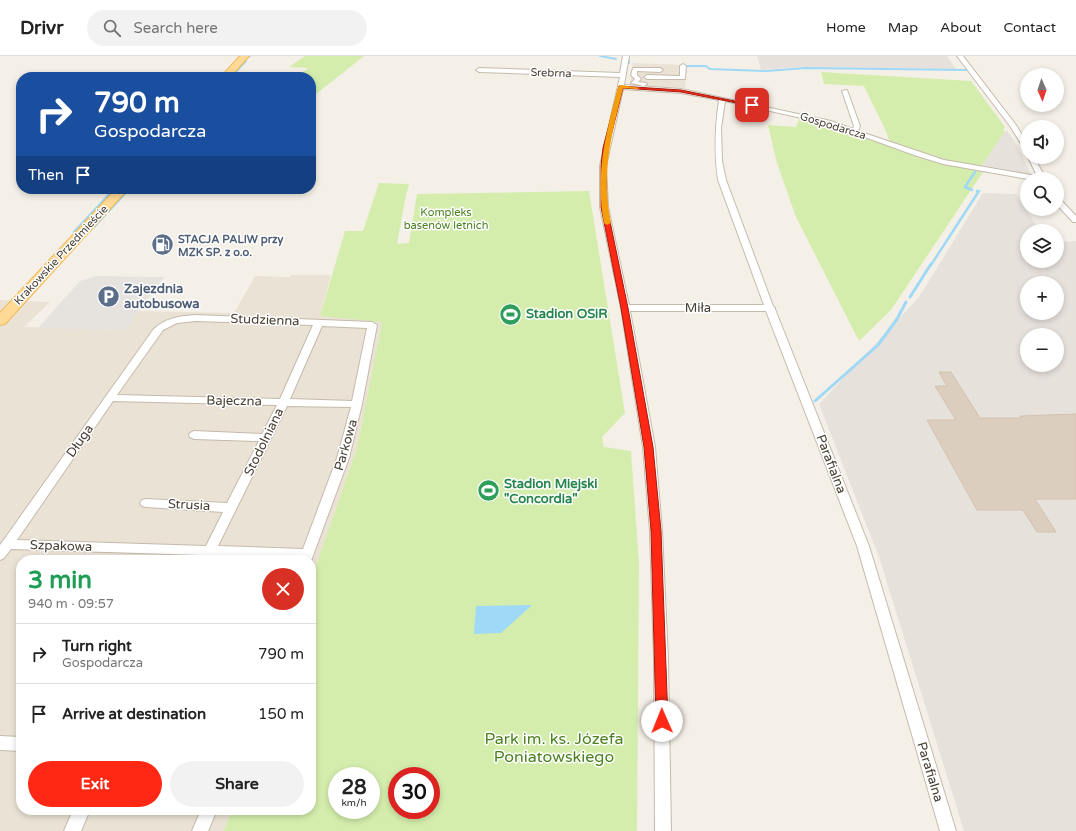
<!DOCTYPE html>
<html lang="en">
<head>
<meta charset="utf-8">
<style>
	:root { --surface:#fff; --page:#f2f2f2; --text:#222; --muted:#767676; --line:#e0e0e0; --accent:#ff2814 }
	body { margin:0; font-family:"Varela Round",sans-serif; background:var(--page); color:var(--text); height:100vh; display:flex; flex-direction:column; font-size:15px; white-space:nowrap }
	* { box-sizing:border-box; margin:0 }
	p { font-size:13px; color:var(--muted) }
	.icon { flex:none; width:22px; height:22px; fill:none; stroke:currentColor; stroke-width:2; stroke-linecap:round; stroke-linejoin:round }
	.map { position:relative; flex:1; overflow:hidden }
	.drawer { position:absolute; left:16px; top:499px; width:300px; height:260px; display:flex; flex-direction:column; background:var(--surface); border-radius:16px; box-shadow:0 2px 6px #0003 }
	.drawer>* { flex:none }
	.banner { position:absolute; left:16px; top:16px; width:300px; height:122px; border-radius:16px; box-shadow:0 2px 6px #0003; background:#1a4fa0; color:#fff; overflow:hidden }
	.needle { width:26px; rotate:177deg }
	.controls { position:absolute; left:1020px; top:12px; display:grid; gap:8px }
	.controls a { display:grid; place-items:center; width:44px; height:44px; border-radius:50%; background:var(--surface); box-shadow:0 2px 6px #0003; font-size:20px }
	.speed { position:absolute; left:328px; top:711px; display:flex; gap:8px; font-size:20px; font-weight:700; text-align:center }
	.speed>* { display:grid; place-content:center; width:52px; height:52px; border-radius:50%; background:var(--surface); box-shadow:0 2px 6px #0003; line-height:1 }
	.speed small { font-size:10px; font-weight:400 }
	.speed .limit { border:6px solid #d22; background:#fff; color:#111 }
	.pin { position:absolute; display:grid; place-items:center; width:34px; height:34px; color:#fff; margin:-17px; border-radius:8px; box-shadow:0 2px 6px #0006 }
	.me { position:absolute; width:44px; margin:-22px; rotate:359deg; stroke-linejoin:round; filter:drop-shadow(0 0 3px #0008) }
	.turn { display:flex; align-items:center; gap:14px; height:84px; padding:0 12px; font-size:18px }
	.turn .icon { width:52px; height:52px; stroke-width:2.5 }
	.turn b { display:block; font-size:28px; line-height:34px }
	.then { display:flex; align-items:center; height:38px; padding:0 12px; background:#0003; gap:8px; font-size:15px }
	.round { display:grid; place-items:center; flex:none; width:42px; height:42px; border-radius:21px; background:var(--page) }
	.summary { display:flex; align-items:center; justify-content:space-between; height:68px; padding:0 12px }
	h1 { font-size:24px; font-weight:800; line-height:30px; color:#1e9e55 }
	.action { display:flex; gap:8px; margin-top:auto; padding:8px 12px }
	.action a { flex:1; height:46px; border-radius:24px; background:var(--accent); color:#fff; font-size:16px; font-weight:800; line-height:46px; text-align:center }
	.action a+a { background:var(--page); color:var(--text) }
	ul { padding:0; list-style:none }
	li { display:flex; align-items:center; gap:12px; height:60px; padding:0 12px; border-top:1px solid var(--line) }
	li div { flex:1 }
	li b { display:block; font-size:15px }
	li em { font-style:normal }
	header { display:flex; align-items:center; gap:24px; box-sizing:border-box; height:56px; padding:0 20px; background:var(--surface); border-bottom:1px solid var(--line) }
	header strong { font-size:19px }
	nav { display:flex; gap:22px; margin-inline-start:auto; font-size:14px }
	.search { width:280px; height:36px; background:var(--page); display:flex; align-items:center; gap:10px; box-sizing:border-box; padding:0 14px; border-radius:22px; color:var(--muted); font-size:15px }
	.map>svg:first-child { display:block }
	.residential { fill:#eae2d5 }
	.industrial { fill:#e7e1dc; fill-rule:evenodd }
	.green { fill:#d4edac; fill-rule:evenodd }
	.parking { fill:#e6e3df }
	.water { fill:#9ed9f8 }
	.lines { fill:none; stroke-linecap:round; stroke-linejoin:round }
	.stream-far2 { stroke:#9ed9f8; stroke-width:2 }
	.stream-far1 { stroke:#9ed9f8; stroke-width:2.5 }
	.stream { stroke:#9ed9f8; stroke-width:3 }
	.building { fill:#dbcebe; stroke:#d4c2ae }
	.minor-casing { stroke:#c5baab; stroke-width:2 }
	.primary-casing { stroke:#f0b95a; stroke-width:2 }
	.minor { fill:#fff; fill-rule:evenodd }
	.primary { fill:#ffda96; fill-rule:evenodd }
	.route { fill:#ff2814; stroke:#a61a0d }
	.slow { fill:#f59e0b }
	.labels { text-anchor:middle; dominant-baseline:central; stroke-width:3; stroke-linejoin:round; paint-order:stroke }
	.far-street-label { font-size:11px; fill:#494035; stroke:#fff }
	.far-park-label { font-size:11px; fill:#4c8122; stroke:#fff }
	.far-service-label { font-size:11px; font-weight:bold; fill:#4e5e75; stroke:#fff; text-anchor:start }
	.service-label { font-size:13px; font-weight:bold; fill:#4e5e75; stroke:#fff; text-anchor:start }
	.street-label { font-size:13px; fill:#494035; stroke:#fff }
	.leisure-label { font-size:13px; font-weight:bold; fill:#27864d; stroke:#fff; text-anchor:start }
	.near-park-label { font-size:16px; fill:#4c8122; stroke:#fff }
</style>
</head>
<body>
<header>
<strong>Drivr</strong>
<div class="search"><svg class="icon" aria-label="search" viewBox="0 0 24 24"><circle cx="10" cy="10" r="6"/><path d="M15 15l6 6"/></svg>Search here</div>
<nav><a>Home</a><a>Map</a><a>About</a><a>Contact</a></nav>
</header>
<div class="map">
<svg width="1076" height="775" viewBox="0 0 1076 775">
	<rect width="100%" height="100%" fill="#f5f0e7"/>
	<g class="residential">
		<polygon points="633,7 686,9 685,32 636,29 630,26"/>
		<polygon points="291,219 331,219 320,260 383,262 357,392 311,524 311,504 21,504 21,754 232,754 224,775 0,775 0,244 50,246 24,271 125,274 139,255 234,257 255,220 289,221"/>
	</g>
	<g class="industrial">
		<polygon points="757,0 947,0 956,13 798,11 761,14"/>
		<polygon points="1005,75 1007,75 1014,84 1031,118 1028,119 980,112"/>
		<path d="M983,137L1016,138L1040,175H1027V205H1057V186L1076,185V775H964L879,501L819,348L919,241ZM1027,227H1057V257H1027ZM1027,279H1057V309H1027Z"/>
	</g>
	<g class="green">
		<polygon points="305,0 364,0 311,42 311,21 297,21 308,12 289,11"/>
		<polygon points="821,16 971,25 1005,71 1003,74 1005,75 980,112 931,101 890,86 884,71 864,30 824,28"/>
		<polygon points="800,61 854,77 926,104 983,116 891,254 859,285 796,161 777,107 768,69 796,71"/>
		<path d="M379,127L409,128L406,139L397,188L409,187L417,138L589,135L625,357L602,381L604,391L631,395L639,507L637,775H224L232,754H311V524L357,392L382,266L320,260L345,175H363ZM337,720H371V754H337ZM397,720H431V754H397Z"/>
	</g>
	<polygon class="parking" points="95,220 164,221 125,274 38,272 80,225"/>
	<polygon class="water" points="532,549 501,577 474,578 476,550"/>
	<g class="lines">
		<g class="stream-far2">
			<polyline points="600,0 616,3"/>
			<polyline points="248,1 250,0"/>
			<polyline points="629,5 629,7"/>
			<polyline points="687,10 706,10 710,13 767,15 805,12 967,14"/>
			<polyline points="231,21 246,5"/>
		</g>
		<g class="stream-far1">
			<polyline points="972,134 965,131 975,116"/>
			<polyline points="108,156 129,133"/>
			<polyline points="94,171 105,159"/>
			<polyline points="74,176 114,133"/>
			<polyline points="931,209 979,135 977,135"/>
		</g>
		<g class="stream">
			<polyline points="910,241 931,208"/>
			<polyline points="815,345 878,289 897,263 906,246"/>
		</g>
	</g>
	<polygon class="building" points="939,316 951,316 980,362 1021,362 1020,360 1076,358 1076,443 1035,443 1056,476 1037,476 1023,454 977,454 927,364 956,364 935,330 947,330"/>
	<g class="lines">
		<defs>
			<g id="minor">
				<path d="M623,0H629L624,29L681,33L831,65L853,73L854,70L842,35L847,34L860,70L858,75L944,104L1037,120L1028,101H1034L1046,123H1028L943,108L914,99L829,68L725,45L721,72L722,105L726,124L773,250L775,252V253L869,490L956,775H940L857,490L766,255H630L655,391L662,475L668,603L671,775H655L654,603L650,475L643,391L621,252L600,151V110L620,21L479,16L476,14L479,12L620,17ZM623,33L681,37L719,44C715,72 714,97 718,124L764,249H629L608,151L606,110Z"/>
				<polygon points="957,0 963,0 1016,69 1027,87 1027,95 1025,94 1010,70"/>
				<polygon points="683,8 686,10 685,23 647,23 644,21 647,19 680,20 680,10"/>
				<polygon points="633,12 660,12 663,14 660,16 637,15 637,19 641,23 638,26 646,27 647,28 644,30 631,27 635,23 631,19"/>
				<polygon points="1057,143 1060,143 1076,160 1076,166 1073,166 1057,149"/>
				<path d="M196,259L372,266L377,269L362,348L349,402L311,505L299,504V502L214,500L211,504H199L201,499L11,493L4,502L0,504V489L3,485L153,274C164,262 180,260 196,259ZM196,265L313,269L280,343L117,339L163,274L177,267ZM322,270L367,272L352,345L290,343ZM113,345L277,349L262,378L194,375L190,377L189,379L190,381L194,383L259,385L227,447L146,443L142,444L140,447L142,450L146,451L223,456L206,490L17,484ZM287,350L351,351L337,402L303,493L218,490Z"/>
				<polygon points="0,680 21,681 21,695 0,694"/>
				<polygon points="73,754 90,754 81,775 64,775"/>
				<polygon points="201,754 217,754 208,775 192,775"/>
			</g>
			<g id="primary">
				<polygon points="240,0 249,0 230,21 221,21"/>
				<polygon points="116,133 128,133 5,268 0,269 0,257"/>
			</g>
		</defs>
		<use href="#minor" class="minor-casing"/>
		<use href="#primary" class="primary-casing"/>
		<use href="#minor" class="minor"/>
		<use href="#primary" class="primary"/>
	</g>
	<polygon class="route" points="619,30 681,34 754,49 752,50 681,36 623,32 608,92 606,110 607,151 628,252 653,391 661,475 668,665 667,669 662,671 658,669 656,665 651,475 644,391 621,252 601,151 601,110 603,92"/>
	<path class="slow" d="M621,29L640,32L637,33L623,32C611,80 601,118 611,167L607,169L604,167C595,117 606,78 618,31Z"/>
	<defs>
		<symbol id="fuel-disc" viewBox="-11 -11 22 22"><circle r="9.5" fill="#5c6f8a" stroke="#fff"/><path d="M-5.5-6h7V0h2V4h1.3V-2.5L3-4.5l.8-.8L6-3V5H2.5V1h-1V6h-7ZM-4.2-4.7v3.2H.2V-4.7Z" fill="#fff"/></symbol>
		<symbol id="parking-disc" viewBox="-11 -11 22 22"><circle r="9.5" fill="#5c6f8a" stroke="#fff"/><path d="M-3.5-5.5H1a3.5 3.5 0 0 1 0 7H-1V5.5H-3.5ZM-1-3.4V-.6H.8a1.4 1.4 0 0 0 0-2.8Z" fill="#fff"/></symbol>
		<symbol id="stadium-disc" viewBox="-11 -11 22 22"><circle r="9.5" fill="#2e9e5b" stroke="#fff"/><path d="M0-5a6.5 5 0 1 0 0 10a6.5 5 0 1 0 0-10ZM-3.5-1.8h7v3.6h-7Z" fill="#fff"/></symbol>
	</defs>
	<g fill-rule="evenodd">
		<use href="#fuel-disc" x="150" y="176" width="25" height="25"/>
		<use href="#parking-disc" x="96" y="228" width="25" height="25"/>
		<use href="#stadium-disc" x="498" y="246" width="25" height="25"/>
		<use href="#stadium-disc" x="476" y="422" width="25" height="25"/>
	</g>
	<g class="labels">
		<g class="far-street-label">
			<text transform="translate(551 17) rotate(2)">Srebrna</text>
			<text transform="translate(833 70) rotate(17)">Gospodarcza</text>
			<text transform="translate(61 199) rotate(-47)">Krakowskie Przedmieście</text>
		</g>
		<g class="far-park-label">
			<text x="446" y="156">Kompleks<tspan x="446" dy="13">basenów letnich</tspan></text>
		</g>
		<g class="far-service-label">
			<text x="178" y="183">STACJA PALIW przy<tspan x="178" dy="13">MZK SP. z o.o.</tspan></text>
		</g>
		<g class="service-label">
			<text x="124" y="233">Zajezdnia<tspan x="124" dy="15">autobusowa</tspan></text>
		</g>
		<g class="street-label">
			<text x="698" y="252">Miła</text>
			<text transform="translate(265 264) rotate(2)">Studzienna</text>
			<text transform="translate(234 345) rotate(1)">Bajeczna</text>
			<text transform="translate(80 385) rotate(-55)">Długa</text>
			<text transform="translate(264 386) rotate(-64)">Stodolniana</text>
			<text transform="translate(346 389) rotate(-74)">Parkowa</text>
			<text transform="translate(831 408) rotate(69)">Parafialna</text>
			<text transform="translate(189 449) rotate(3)">Strusia</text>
			<text transform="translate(61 490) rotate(2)">Szpakowa</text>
			<text transform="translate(930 716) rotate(73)">Parafialna</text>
		</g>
		<g class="leisure-label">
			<text x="526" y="258">Stadion OSiR</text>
			<text x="504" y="428">Stadion Miejski<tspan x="504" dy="15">"Concordia"</tspan></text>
		</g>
		<g class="near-park-label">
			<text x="554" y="683">Park im. ks. Józefa<tspan x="554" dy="18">Poniatowskiego</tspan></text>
		</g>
	</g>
</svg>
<div class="controls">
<a><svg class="needle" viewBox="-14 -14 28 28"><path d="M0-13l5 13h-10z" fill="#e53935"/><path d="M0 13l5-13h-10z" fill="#767676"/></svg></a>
<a><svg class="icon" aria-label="sound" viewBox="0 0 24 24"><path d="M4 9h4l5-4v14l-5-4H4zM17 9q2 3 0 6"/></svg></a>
<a><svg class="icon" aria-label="search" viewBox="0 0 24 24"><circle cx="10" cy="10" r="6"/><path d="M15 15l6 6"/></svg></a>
<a><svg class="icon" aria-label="layers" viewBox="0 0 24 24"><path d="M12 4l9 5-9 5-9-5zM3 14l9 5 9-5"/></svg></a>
<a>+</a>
<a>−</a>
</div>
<div class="speed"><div>28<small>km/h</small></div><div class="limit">30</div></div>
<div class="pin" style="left:752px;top:49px;background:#d93025"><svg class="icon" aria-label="arrive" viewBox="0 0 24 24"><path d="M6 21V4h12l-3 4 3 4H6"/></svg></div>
<svg class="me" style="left:662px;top:665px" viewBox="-20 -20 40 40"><circle r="19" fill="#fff"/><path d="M0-13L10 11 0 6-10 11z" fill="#ff2814"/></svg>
<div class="banner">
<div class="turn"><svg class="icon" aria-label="right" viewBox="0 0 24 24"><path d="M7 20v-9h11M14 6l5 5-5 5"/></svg><div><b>790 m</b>Gospodarcza</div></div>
<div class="then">Then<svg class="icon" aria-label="arrive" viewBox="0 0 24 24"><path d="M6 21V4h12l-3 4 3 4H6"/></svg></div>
</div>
<section class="drawer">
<div class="summary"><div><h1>3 min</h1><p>940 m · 09:57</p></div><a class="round" style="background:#d93025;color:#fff"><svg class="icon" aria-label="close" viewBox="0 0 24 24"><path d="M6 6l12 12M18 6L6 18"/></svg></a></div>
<ul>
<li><svg class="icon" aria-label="right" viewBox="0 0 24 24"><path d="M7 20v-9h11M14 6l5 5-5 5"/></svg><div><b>Turn right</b><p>Gospodarcza</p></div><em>790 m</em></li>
<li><svg class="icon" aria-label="arrive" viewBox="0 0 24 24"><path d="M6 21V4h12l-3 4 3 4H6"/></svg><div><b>Arrive at destination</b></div><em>150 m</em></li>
</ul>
<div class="action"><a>Exit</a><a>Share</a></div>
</section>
</div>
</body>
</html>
